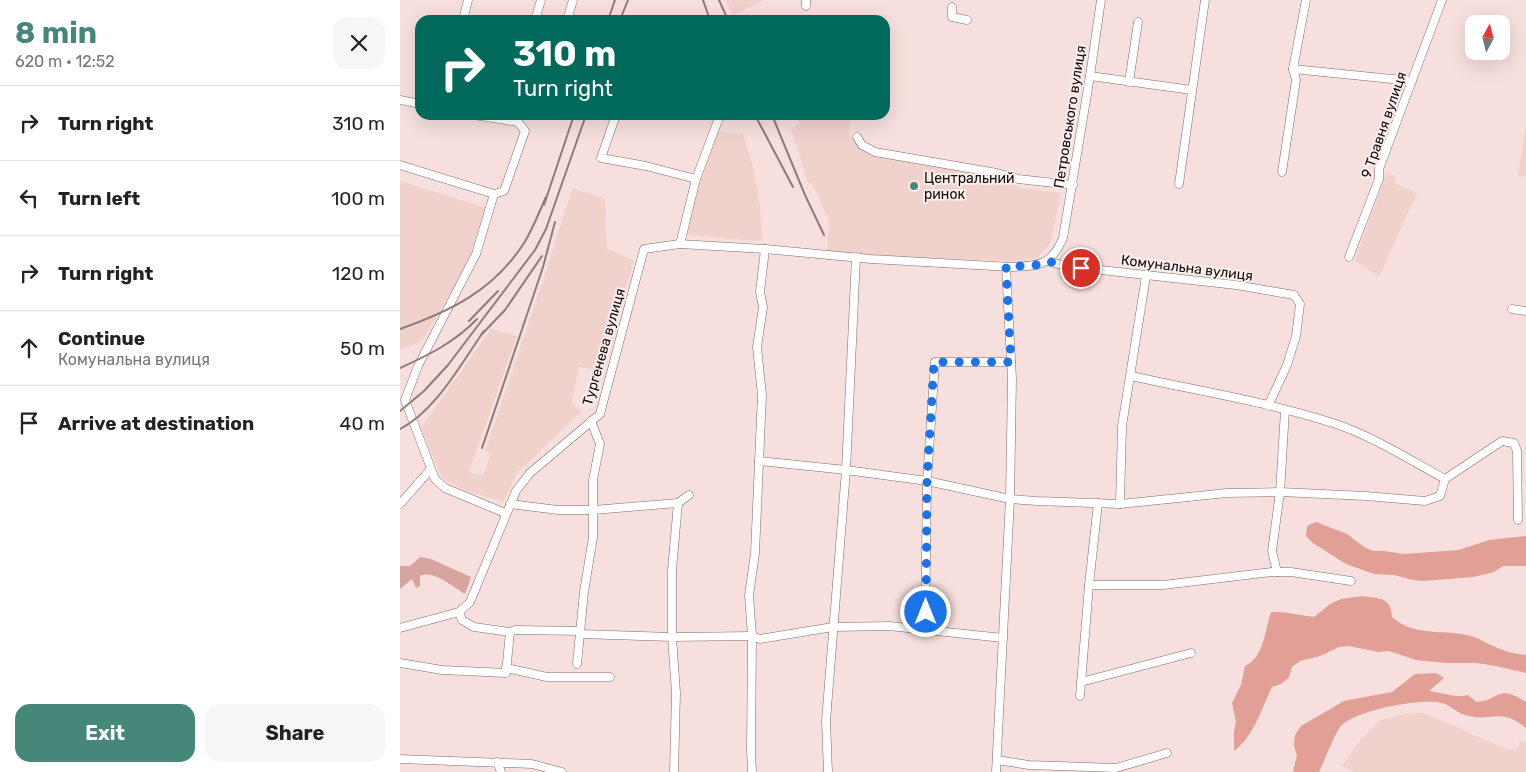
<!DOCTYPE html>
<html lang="en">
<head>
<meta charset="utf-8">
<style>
	:root { --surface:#fff; --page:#f6f6f6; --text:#222; --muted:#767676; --line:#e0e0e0; --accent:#458879 }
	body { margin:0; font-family:Rubik,sans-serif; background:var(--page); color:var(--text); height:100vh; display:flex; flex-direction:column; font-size:19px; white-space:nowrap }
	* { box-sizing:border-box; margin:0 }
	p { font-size:16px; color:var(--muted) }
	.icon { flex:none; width:28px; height:28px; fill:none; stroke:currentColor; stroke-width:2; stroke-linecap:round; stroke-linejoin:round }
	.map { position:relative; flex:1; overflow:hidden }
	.details { display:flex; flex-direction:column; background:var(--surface); width:400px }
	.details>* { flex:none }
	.banner { position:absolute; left:15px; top:15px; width:475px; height:105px; border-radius:15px; box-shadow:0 5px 20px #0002; background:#00695c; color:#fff; overflow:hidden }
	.needle { width:32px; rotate:7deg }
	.fabs { position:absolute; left:1065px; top:15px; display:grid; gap:10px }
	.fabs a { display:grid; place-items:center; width:45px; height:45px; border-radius:10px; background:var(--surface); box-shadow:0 5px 20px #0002; font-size:25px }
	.pin { position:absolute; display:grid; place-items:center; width:42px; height:42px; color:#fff; margin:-21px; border:2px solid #fff; border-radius:50%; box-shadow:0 1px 5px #0007 }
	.me { position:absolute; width:55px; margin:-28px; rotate:0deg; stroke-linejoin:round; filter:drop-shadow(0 0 4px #0008) }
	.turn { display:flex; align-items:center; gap:18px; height:105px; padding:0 15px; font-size:22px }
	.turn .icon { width:65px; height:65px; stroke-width:2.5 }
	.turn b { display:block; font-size:35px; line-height:42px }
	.round { display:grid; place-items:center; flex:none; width:52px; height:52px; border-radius:15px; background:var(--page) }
	.head { display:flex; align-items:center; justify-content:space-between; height:85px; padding:0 15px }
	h1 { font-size:30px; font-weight:700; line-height:38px; color:var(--accent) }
	.button { display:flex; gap:10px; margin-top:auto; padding:10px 15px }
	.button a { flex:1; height:58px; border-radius:15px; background:var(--accent); color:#fff; font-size:20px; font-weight:700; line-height:58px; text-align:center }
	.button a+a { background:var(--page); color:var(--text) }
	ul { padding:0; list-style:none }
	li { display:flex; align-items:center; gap:15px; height:75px; padding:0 15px; border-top:1px solid var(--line) }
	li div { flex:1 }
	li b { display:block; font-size:19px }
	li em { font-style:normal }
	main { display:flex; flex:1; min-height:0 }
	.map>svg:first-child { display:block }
	.built { fill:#f0d1cc }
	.green { fill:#d6a59f }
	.forest { fill:#e19f96 }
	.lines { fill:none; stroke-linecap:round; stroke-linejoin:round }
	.minor-casing { stroke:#7e6a67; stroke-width:9 }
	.minor { stroke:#fff; stroke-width:8 }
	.rail { stroke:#8c7d7b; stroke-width:2 }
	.route { stroke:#1a73e8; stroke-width:9; stroke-dasharray:0 16.2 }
	.poi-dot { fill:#458879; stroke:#fcefed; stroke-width:2 }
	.labels { text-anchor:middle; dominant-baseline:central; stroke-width:4; stroke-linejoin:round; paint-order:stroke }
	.street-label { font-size:14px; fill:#110a09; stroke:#fcefed }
	.poi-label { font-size:14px; fill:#110a09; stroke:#fcefed; text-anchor:start }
</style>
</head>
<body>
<main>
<section class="details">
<div class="head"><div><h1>8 min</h1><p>620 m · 12:52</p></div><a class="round"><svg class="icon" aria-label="close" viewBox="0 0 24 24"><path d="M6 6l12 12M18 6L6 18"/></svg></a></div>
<ul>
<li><svg class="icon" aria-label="right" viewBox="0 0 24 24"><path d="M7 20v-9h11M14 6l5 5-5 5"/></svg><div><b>Turn right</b></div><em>310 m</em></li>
<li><svg class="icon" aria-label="left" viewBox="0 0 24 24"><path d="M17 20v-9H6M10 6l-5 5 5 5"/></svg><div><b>Turn left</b></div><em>100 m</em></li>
<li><svg class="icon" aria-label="right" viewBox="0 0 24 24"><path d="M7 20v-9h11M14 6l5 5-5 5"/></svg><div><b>Turn right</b></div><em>120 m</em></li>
<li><svg class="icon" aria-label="ahead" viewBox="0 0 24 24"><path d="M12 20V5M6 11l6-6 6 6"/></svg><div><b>Continue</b><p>Комунальна вулиця</p></div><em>50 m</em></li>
<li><svg class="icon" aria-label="arrive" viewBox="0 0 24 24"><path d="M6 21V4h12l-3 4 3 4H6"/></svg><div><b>Arrive at destination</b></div><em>40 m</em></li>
</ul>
<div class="button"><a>Exit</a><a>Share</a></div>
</section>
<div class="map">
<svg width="1126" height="772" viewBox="0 0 1126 772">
	<rect width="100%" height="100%" fill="#f6dfdc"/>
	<g class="built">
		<polygon points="326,0 396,0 365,0 333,15"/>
		<polygon points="396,115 451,115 449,136 460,147 503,157 503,161 542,165 577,172 577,175 611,183 620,188 661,193 650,244 637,258 613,261 427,254 429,220 412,183 408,183 391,129 400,124"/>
		<polygon points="1126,125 1126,177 1118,176"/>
		<polygon points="318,132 343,134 353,166 360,206 362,241 287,235 294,202"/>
		<polygon points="987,172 996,176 994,183 1017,193 979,277 955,260"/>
		<polygon points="0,181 86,208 67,264 22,341 0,350"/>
		<polygon points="172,188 205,199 207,249 234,260 200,371 179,367 171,403 182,411 117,473 103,502 63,489 42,478 21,428 91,329 117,336 69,472 83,476 91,454 85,451 146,272"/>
		<polygon points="1024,713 1108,750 1117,749 1121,740 1126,743 1126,772 956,772 942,766 961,739 981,720 1005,714"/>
	</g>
	<path class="green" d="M20,557L31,559L71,577L65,594C53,587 33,569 20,576V586L16,588L12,579L0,589V566H10Z"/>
	<g class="forest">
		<polygon points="916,522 947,534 964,547 973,551 984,551 1004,554 1059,550 1089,540 1126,536 1126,566 1103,566 1094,572 1073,577 1023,581 1013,580 994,575 974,574 946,564 913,543 906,536 907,526"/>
		<path d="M962,596C980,599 990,596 992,617C1014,638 1047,628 1074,637C1084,641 1093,647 1103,650C1110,653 1118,654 1126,655V673L1096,666L1076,663H1046L1016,660L989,651L978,652L949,646L939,647L920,656L900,661L892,667L889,677L881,684L872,687C861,709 855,735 834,751V731L836,722L832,703L841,685L845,666C865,656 864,632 871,612H881L914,617L930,604L941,599Z"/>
		<path d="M1036,673L1044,678L1029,691C1043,693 1055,698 1068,695L1076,702C1101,701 1096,683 1126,702V728C1100,706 1091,723 1065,715C1057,713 1050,705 1042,703C1021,698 954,710 940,727C934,736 924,761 919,772H893L897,755L894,746L895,735L901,726L944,701L992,692L1015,674Z"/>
	</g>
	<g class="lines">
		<defs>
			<g id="minor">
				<polyline points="906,0 893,69 1012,81"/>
				<polyline points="406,6 406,0"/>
				<polyline points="552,7 552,17 567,20"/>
				<polyline points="63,20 68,0"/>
				<polyline points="135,20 141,0"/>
				<polyline points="167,20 173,0"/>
				<polyline points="690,76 792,90"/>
				<polyline points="729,82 738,22"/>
				<polyline points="0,100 20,104"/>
				<polyline points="74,115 118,122"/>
				<polyline points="216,115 201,158 246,166 296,179"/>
				<polyline points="457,137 462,145 475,152 597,173 618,179 673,185"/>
				<polyline points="0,165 94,194 76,254 18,366 5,400 35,479 45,488 105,513"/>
				<polyline points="882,172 896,80 893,69"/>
				<polyline points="779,184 805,0"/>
				<polyline points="94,194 104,191 125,131 118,122 118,115"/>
				<polyline points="280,244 296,179 320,115"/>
				<polyline points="949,257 979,179 979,169 1042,0"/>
				<polyline points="648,261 665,266 836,285 894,295 900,304 896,336 887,365 868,406"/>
				<polyline points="1112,309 1126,311"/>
				<path d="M731,376C799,391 869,402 936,424C974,437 1010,460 1045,479"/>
				<polyline points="359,461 446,470 527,481 610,499 637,501 720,504 827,493 880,492 966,496 1025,501 1040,496 1045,479 1102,441 1114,443 1117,451 1118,520"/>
				<polyline points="0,504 30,470"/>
				<polyline points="110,504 158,510 193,510 278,503 289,495"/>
				<polyline points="720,504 722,426 746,276"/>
				<polyline points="877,572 872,551 880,492 885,410"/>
				<polyline points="689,585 763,585 872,572 891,572 951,581"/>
				<polyline points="59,612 62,620 74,627 110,632 115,630 180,631"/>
				<path d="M0,628L59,612L70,602L116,491L130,473L200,414L244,249L280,244L365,249L471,259L611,267C638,266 651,266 663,238L690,76L701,0"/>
				<polyline points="525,630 527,481 535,362 611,362"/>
				<polyline points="180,634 272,637 352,636 360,639 433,627 489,626 603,638"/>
				<polyline points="0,663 42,670 106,673 110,632"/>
				<polyline points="177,664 184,592 193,537 193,480 200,444 191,421"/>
				<polyline points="106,668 147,677 210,677"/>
				<polyline points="681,682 791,653"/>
				<polyline points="680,696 689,585 698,503"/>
				<polyline points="0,759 132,764 162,772"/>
				<polyline points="597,760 629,765 716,768 767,753"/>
				<polyline points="97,762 101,772"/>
				<polyline points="274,772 276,693 272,637 272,570 278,503"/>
				<polyline points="352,772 351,750 352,636 349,595 355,553 362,395 357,347 363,307 360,292 365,249"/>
				<polyline points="428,772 426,721 446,470 456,257"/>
				<polyline points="596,772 610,499 612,379 606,267"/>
			</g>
		</defs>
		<use href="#minor" class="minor-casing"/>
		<use href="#minor" class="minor"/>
		<g class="rail">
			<polyline points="303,0 310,20"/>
			<polyline points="319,0 328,20"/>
			<polyline points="208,20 215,0"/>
			<polyline points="220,20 228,0"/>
			<polyline points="355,115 393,187"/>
			<polyline points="372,115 405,195 424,235"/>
			<polyline points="144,205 174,115"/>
			<polyline points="69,321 98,291"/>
			<path d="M0,329C51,311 94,290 124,243C133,229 139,212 146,197"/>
			<polyline points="81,335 105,310 142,256"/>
			<path d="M0,368C29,355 55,342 77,319"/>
			<polyline points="0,411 24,391 48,365 135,250 146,229 186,115"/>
			<path d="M0,429C35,412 62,362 84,331"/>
			<polyline points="82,448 143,267 155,222"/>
		</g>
	</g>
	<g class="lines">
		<polyline class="route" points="526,612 527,481 534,362 611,362 606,266 633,266 648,261 664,266 681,268"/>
	</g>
	<circle class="poi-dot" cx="514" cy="186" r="5"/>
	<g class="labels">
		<g class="street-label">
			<text transform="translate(670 117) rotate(-81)">Петровського вулиця</text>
			<text transform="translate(984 125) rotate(-71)">9 Травня вулиця</text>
			<text transform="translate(787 268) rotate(7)">Комунальна вулиця</text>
			<text transform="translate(204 347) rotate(-74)">Тургенева вулиця</text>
		</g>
		<g class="poi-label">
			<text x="524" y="178">Центральний<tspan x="524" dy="16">ринок</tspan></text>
		</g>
	</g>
</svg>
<div class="fabs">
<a><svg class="needle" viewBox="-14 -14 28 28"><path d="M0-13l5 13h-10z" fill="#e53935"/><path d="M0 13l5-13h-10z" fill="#767676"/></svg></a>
</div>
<div class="pin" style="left:681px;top:268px;background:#d93025"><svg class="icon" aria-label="arrive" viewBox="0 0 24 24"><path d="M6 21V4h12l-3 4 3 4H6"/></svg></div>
<svg class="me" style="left:526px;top:612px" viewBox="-20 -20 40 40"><circle r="17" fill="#1a73e8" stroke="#fff" stroke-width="3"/><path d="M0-11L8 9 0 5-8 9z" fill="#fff"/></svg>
<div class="banner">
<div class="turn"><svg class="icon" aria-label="right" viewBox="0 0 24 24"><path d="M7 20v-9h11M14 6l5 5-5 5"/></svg><div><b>310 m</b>Turn right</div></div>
</div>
</div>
</main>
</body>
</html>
